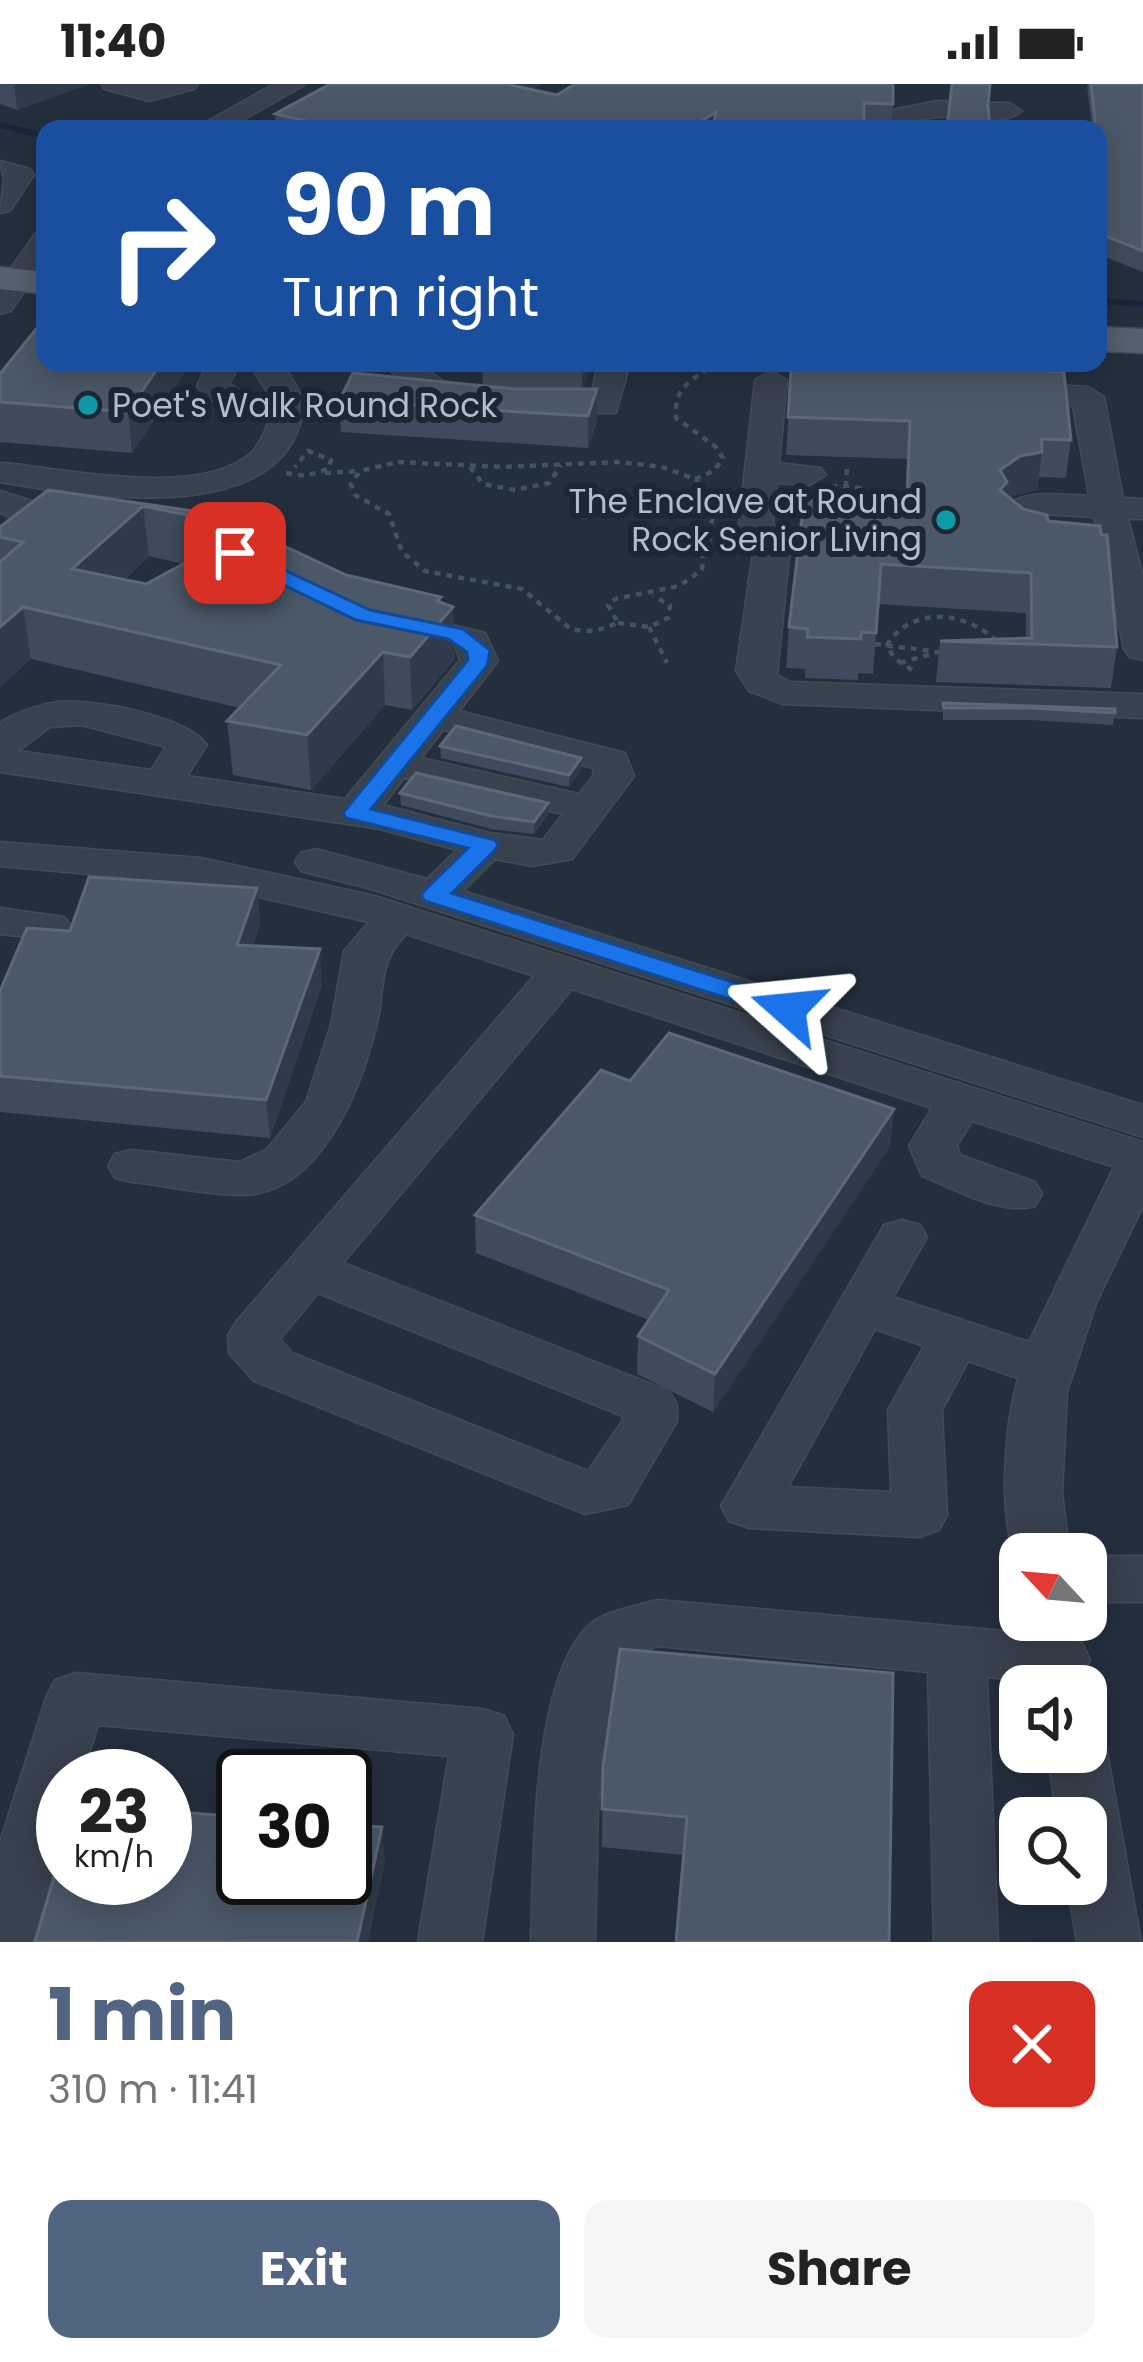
<!DOCTYPE html>
<html lang="en">
<head>
<meta charset="utf-8">
<style>
	:root { --surface:#fff; --page:#f6f6f6; --text:#222; --muted:#767676; --accent:#516482 }
	body { margin:0; font-family:Poppins,sans-serif; background:var(--page); color:var(--text); height:100vh; display:flex; flex-direction:column; font-size:45px; white-space:nowrap }
	* { box-sizing:border-box; margin:0 }
	p { font-size:39px; color:var(--muted) }
	.icon { flex:none; width:66px; height:66px; fill:none; stroke:currentColor; stroke-width:2; stroke-linecap:round; stroke-linejoin:round }
	.map { position:relative; height:1858px; overflow:hidden }
	.panel { display:flex; flex-direction:column; background:var(--surface); flex:1 }
	.panel>* { flex:none }
	.banner { position:absolute; left:36px; top:36px; width:1071px; height:252px; border-radius:24px; box-shadow:0 6px 30px #0003; background:#1a4fa0; color:#fff; overflow:hidden }
	.needle { width:78px; rotate:296deg }
	.controls { position:absolute; left:999px; top:1449px; display:grid; gap:24px }
	.controls a { display:grid; place-items:center; width:108px; height:108px; border-radius:24px; background:var(--surface); box-shadow:0 6px 30px #0003; font-size:60px }
	.speed { position:absolute; left:36px; top:1665px; display:flex; gap:24px; font-size:60px; font-weight:700; text-align:center }
	.speed>* { display:grid; place-content:center; width:156px; height:156px; border-radius:50%; background:var(--surface); box-shadow:0 6px 30px #0003; line-height:1 }
	.speed small { font-size:30px; font-weight:400 }
	.speed .limit { border:6px solid #111; border-radius:18px; background:#fff; color:#111 }
	.pin { position:absolute; display:grid; place-items:center; width:102px; height:102px; color:#fff; margin:-51px; border-radius:24px; box-shadow:0 6px 18px #0006 }
	.me { position:absolute; width:132px; margin:-66px; rotate:288deg; stroke-linejoin:round; filter:drop-shadow(0 0 9px #0008) }
	.turn { display:flex; align-items:center; gap:42px; height:252px; padding:0 48px; font-size:54px }
	.turn .icon { width:156px; height:156px; stroke-width:2.5 }
	.turn b { display:block; font-size:84px; line-height:102px }
	.round { display:grid; place-items:center; flex:none; width:126px; height:126px; border-radius:24px; background:var(--page) }
	.summary { display:flex; align-items:center; justify-content:space-between; height:204px; padding:0 48px }
	h1 { font-size:72px; font-weight:700; line-height:90px; color:var(--accent) }
	.action { display:flex; gap:24px; margin-top:auto; padding:24px 48px }
	.action a { flex:1; height:138px; border-radius:24px; background:var(--accent); color:#fff; font-size:48px; font-weight:700; line-height:138px; text-align:center }
	.action a+a { background:var(--page); color:var(--text) }
	.status { display:flex; justify-content:space-between; align-items:center; height:84px; padding:0 60px; background:var(--surface); direction:ltr }
	.status svg { height:33px; fill:currentColor }
	.map>svg:first-child { display:block }
	.lines { fill:none; stroke-linecap:round; stroke-linejoin:round }
	.stream { stroke:#17263c; stroke-width:6 }
	.minor-casing { stroke:#414a57; stroke-width:3 }
	.major-casing { stroke:#414a57; stroke-width:3 }
	.path { stroke:#3f5557; stroke-width:4.5; stroke-dasharray:6 6; stroke-linecap:butt }
	.minor { fill:#38414e; fill-rule:evenodd }
	.major { fill:#56606e; fill-rule:evenodd }
	.wall { fill:#3f4b5c; fill-rule:evenodd }
	.shaded-wall { fill:#2f3b4b }
	.building { fill:#4b5868; stroke:#5c6777; stroke-width:3 }
	.route { fill:#1a73e8; stroke:#114b97; stroke-width:3 }
	.culture-dot { fill:#0f9aa8; stroke:#1d2633; stroke-width:4.5 }
	.labels { text-anchor:middle; dominant-baseline:central; stroke-width:12; stroke-linejoin:round; paint-order:stroke }
	.far-poi-label { font-size:33px; fill:#b4bcc9; stroke:#1d2633; text-anchor:start }
</style>
</head>
<body>
<div class="status"><b>11:40</b><svg viewBox="0 0 49 12"><path d="M0 12V9h3v3zM5 12V6h3v6zM10 12V3h3v9zM15 12V0h3v12zM26 1h20v11H26zM47 4h2v5h-2z"/></svg></div>
<div class="map">
<svg width="1143" height="1858" viewBox="0 0 1143 1858">
	<rect width="100%" height="100%" fill="#242f3e"/>
	<g class="lines">
		<g class="stream">
			<polyline points="0,41 45,52"/>
			<polyline points="1098,217 1143,220"/>
		</g>
		<defs>
			<g id="minor">
				<polygon points="101,0 198,0 194,5 149,17 105,5"/>
				<polygon points="274,0 306,0 227,45 194,45"/>
				<path d="M937,17L1009,19L1022,27C1004,44 963,31 939,33C906,35 844,59 818,35L831,27L876,29Z"/>
				<polygon points="0,77 30,85 34,91 10,127 0,129 4,95"/>
				<polygon points="45,147 45,177 11,227 0,230 0,200 35,150"/>
				<path d="M208,279H241L229,300L249,312L272,316L249,279H281C301,306 310,321 295,353C252,441 78,411 0,398V380L4,379C67,385 202,415 252,368C261,359 265,346 270,335C241,331 215,326 197,302Z"/>
				<path d="M385,279H417L443,297L482,307L487,314L471,324C436,318 406,310 385,279Z"/>
				<polygon points="598,279 630,279 616,329 537,329 521,319 537,309 591,312"/>
				<polygon points="771,287 787,296 779,379 821,384 826,391 809,401 777,399 773,440 790,462 777,591 790,598 1143,610 1143,634 783,620 749,607 736,587 754,462 739,440 755,296"/>
				<path d="M1007,298L1088,303L1104,313L1123,414L1143,415V435H1128L1143,492V576L1130,573L1124,565L1094,433L1041,430L1016,438L1004,435L999,428C1020,403 1059,411 1089,412L1073,322L996,315L991,308L996,301Z"/>
				<path d="M0,407L89,435L94,442L89,449C59,457 27,440 0,429Z"/>
				<path d="M395,527L485,549L498,577L459,627L625,669L634,692L572,775L532,782L495,775L463,807L1143,1021V1053L371,805L301,787L295,778L301,769L316,765L427,795L457,766L380,745L0,688V640L4,636C21,627 38,621 57,618C92,614 187,632 207,661L187,692L345,715L460,576L456,564L382,546L377,538L382,530ZM82,641L166,663L151,686L18,667L50,643ZM443,646L593,684L594,691L579,710L421,674ZM404,694L563,730L543,756L490,749L383,721Z"/>
				<path d="M0,758L201,774L375,812L1143,1058V1122L1096,1219L1067,1308L1062,1410L1070,1470H1020V1482C996,1437 1005,1342 1018,1294L968,1277L942,1326L947,1431L939,1446L919,1453L749,1444L729,1437L721,1422L884,1141L902,1136L920,1141L927,1153L893,1213L1029,1258L1114,1083L972,1037L957,1062L960,1071L1035,1098L1042,1110L1035,1122C1000,1132 956,1105 922,1092L909,1062L932,1024L572,905L343,1179L669,1307L677,1321V1337L628,1421L585,1430L254,1297L229,1269L228,1251L236,1238L534,892L406,850C376,882 386,904 376,943C361,1005 320,1111 242,1111C206,1111 168,1102 132,1098L115,1094L108,1082L115,1070L132,1066L239,1078L266,1066L306,1018L331,941L344,867L369,838L201,800L0,782ZM318,1209L623,1332V1336L588,1387L292,1269L280,1255ZM875,1245L924,1262L888,1326L891,1408L788,1403Z"/>
				<polygon points="0,824 64,833 71,842 64,851 49,855 0,850"/>
				<rect x="1086" y="1472" width="57" height="46"/>
				<path d="M657,1516L1061,1552L1082,1559L1090,1576L1082,1593L1061,1600L987,1593L998,1858H934L928,1588L657,1562L633,1571L616,1592L598,1720L595,1858H531C534,1778 531,1598 588,1542C603,1527 637,1522 657,1516Z"/>
				<polygon points="76,1589 483,1625 504,1632 513,1650 482,1858 418,1858 449,1672 98,1641 82,1692 63,1692 63,1756 32,1858 0,1858 0,1758 46,1614 55,1596"/>
				<polygon points="1086,1645 1098,1650 1107,1668 1141,1858 1077,1858 1067,1800 1086,1800 1086,1734 1057,1734 1047,1668 1086,1668"/>
			</g>
			<g id="major">
				<polygon points="0,183 45,188 45,210 0,205"/>
				<polygon points="1098,243 1143,245 1143,269 1098,267"/>
			</g>
		</defs>
		<use href="#minor" class="minor-casing"/>
		<use href="#major" class="major-casing"/>
		<g class="path">
			<polygon points="398,378 503,383 620,378 662,383 695,395 718,421 704,458 702,486 679,502 615,515 608,521 618,539 595,547 572,546 522,505 425,487 402,468 389,430 355,411 351,400 360,387"/>
			<polyline points="470,383 483,400 515,406 549,399 561,381"/>
			<polyline points="286,389 305,392 328,385 331,376 308,367 295,383"/>
			<polyline points="325,389 360,387"/>
			<path d="M695,395L714,387L723,374L716,363L676,334C673,302 694,294 718,279"/>
			<polyline points="831,402 860,404 858,422"/>
			<polyline points="846,403 847,382"/>
			<polyline points="706,454 732,460"/>
			<polyline points="618,539 649,543 668,534 670,521 653,512"/>
			<polyline points="649,543 667,579"/>
			<polyline points="875,560 932,567"/>
			<polyline points="900,579 945,566"/>
			<path d="M912,586L894,574L887,561C913,519 972,528 1001,562"/>
		</g>
		<use href="#minor" class="minor"/>
		<use href="#major" class="major"/>
	</g>
	<g class="wall">
		<polygon points="0,0 89,0 17,26 0,20"/>
		<polygon points="328,0 541,0 532,5 557,11 893,20 891,45 276,45 275,30"/>
		<polygon points="1087,0 1143,0 1143,188 1098,170 1098,45 1092,45"/>
		<polygon points="45,279 191,279 132,369 0,358 0,290"/>
		<polygon points="482,279 591,279 582,305 597,305 597,337 588,364 341,348 339,317 483,302"/>
		<polygon points="791,287 1071,356 1066,394 1039,393 1037,406 1016,411 1010,414 1023,425 1048,437 1117,563 1111,604 936,598 940,557 1026,554 1026,529 878,520 873,590 858,589 858,596 805,594 805,585 786,584 789,543 905,422 907,375 786,371"/>
		<path d="M48,406L207,429L208,435L240,441L241,448L346,491L441,513L455,575L412,626L385,621L311,706L233,691L227,637L240,624L31,575L0,603V443ZM209,451L230,454L211,465ZM149,472L183,480L146,500L124,496Z"/>
		<polygon points="943,619 1115,625 1113,641 1031,636 943,636"/>
		<polygon points="440,662 581,674 581,686 569,703 441,674"/>
		<polygon points="400,709 548,719 548,731 534,750 491,745 401,721"/>
		<polygon points="257,804 260,840 253,862 322,901 270,1054 0,1028 0,907"/>
		<polygon points="894,1025 890,1062 713,1328 637,1290 638,1252 649,1236 476,1169 475,1131"/>
		<polygon points="893,1589 684,1771 602,1763 603,1682"/>
	</g>
	<g class="shaded-wall">
		<polygon points="14,0 89,0 17,26"/>
		<polygon points="502,0 541,0 502,22"/>
		<polygon points="716,28 715,45 689,45"/>
		<polygon points="161,279 191,279 132,369 128,328"/>
		<polygon points="582,279 591,279 582,308"/>
		<polygon points="597,305 597,337 588,364 588,332"/>
		<polygon points="1042,368 1037,406 1016,411 1004,419 1002,437 1000,386 1020,372"/>
		<polygon points="143,422 149,472 79,536 72,485"/>
		<polygon points="207,429 212,480 207,485 202,434"/>
		<polygon points="441,513 441,537 453,523 455,575 412,626 410,573"/>
		<polygon points="23,523 31,575 0,603 0,543"/>
		<polygon points="383,568 385,621 311,706 307,651"/>
		<polygon points="581,674 581,686 569,703 569,691"/>
		<polygon points="548,719 548,731 534,750 534,738"/>
		<polygon points="257,804 260,840 241,897 237,861"/>
		<polygon points="320,865 322,901 270,1054 266,1016"/>
		<polygon points="894,1025 890,1062 713,1328 715,1290"/>
		<polygon points="382,1743 385,1780 368,1858 357,1858"/>
	</g>
	<g class="building">
		<polygon points="330,0 506,0 557,11 575,0 893,0 893,20 864,19 864,45 713,45 716,28 689,45 342,45 275,30"/>
		<polygon points="952,0 990,0 988,21 990,45 947,45"/>
		<polygon points="1091,0 1143,0 1143,167 1098,149 1100,81 1098,45 1096,45"/>
		<polygon points="45,234 45,279 161,279 128,328 0,318 0,290"/>
		<polygon points="798,279 888,279 1064,288 1071,356 1041,355 1042,368 1020,372 1000,386 1007,398 1000,406 1023,425 1047,431 1048,437 1100,442 1101,451 1107,451 1117,563 940,557 1032,554 1031,489 881,480 876,549 861,548 861,555 807,553 808,545 789,543 804,416 907,422 910,337 788,333 791,287 797,287"/>
		<polygon points="353,289 516,305 597,305 588,332 339,317"/>
		<polygon points="48,406 207,429 202,434 143,422 72,485 146,500 248,445 346,491 441,513 437,517 453,523 410,573 383,568 307,651 227,637 281,581 23,523 0,543 0,478 23,458 0,453 0,443"/>
		<polygon points="208,435 240,441 237,445 208,439"/>
		<polygon points="943,619 1115,625 1115,629 1032,624 944,624"/>
		<polygon points="456,642 581,674 569,691 440,662"/>
		<polygon points="416,689 548,719 534,738 491,732 400,709"/>
		<polygon points="89,793 257,804 237,861 320,865 266,1016 0,992 0,907 27,844 70,847"/>
		<polygon points="669,949 894,1025 715,1290 638,1252 669,1206 475,1131 601,986 630,997"/>
		<polygon points="620,1565 893,1589 889,1858 676,1858 687,1733 602,1725 603,1682"/>
		<polygon points="165,1727 243,1733 243,1794 345,1794 345,1740 382,1743 357,1858 35,1858 63,1763 63,1794 165,1794"/>
	</g>
	<polygon class="route" points="235,463 370,526 463,545 490,566 487,582 371,725 495,756 498,761 495,766 452,809 798,919 802,925 798,931 779,931 425,817 421,812 425,806 468,764 346,734 343,729 468,576 467,568 448,555 356,536 228,474 228,465"/>
	<g class="culture-dot">
		<circle cx="88" cy="321" r="12"/>
		<circle cx="946" cy="436" r="12"/>
	</g>
	<g class="labels">
		<g class="far-poi-label">
			<text x="112" y="321">Poet's Walk Round Rock</text>
			<text x="922" y="417" text-anchor="end">The Enclave at Round<tspan x="922" dy="38">Rock Senior Living</tspan></text>
		</g>
	</g>
</svg>
<div class="controls">
<a><svg class="needle" viewBox="-14 -14 28 28"><path d="M0-13l5 13h-10z" fill="#e53935"/><path d="M0 13l5-13h-10z" fill="#767676"/></svg></a>
<a><svg class="icon" aria-label="sound" viewBox="0 0 24 24"><path d="M4 9h4l5-4v14l-5-4H4zM17 9q2 3 0 6"/></svg></a>
<a><svg class="icon" aria-label="search" viewBox="0 0 24 24"><circle cx="10" cy="10" r="6"/><path d="M15 15l6 6"/></svg></a>
</div>
<div class="speed"><div>23<small>km/h</small></div><div class="limit">30</div></div>
<div class="pin" style="left:235px;top:469px;background:#d93025"><svg class="icon" aria-label="arrive" viewBox="0 0 24 24"><path d="M6 21V4h12l-3 4 3 4H6"/></svg></div>
<svg class="me" style="left:788px;top:925px" viewBox="-20 -20 40 40"><path d="M0-17L14 15 0 8-14 15z" fill="#1a73e8" stroke="#fff" stroke-width="4"/></svg>
<div class="banner">
<div class="turn"><svg class="icon" aria-label="right" viewBox="0 0 24 24"><path d="M7 20v-9h11M14 6l5 5-5 5"/></svg><div><b>90 m</b>Turn right</div></div>
</div>
</div>
<section class="panel">
<div class="summary"><div><h1>1 min</h1><p>310 m · 11:41</p></div><a class="round" style="background:#d93025;color:#fff"><svg class="icon" aria-label="close" viewBox="0 0 24 24"><path d="M6 6l12 12M18 6L6 18"/></svg></a></div>
<div class="action"><a>Exit</a><a>Share</a></div>
</section>
</body>
</html>
